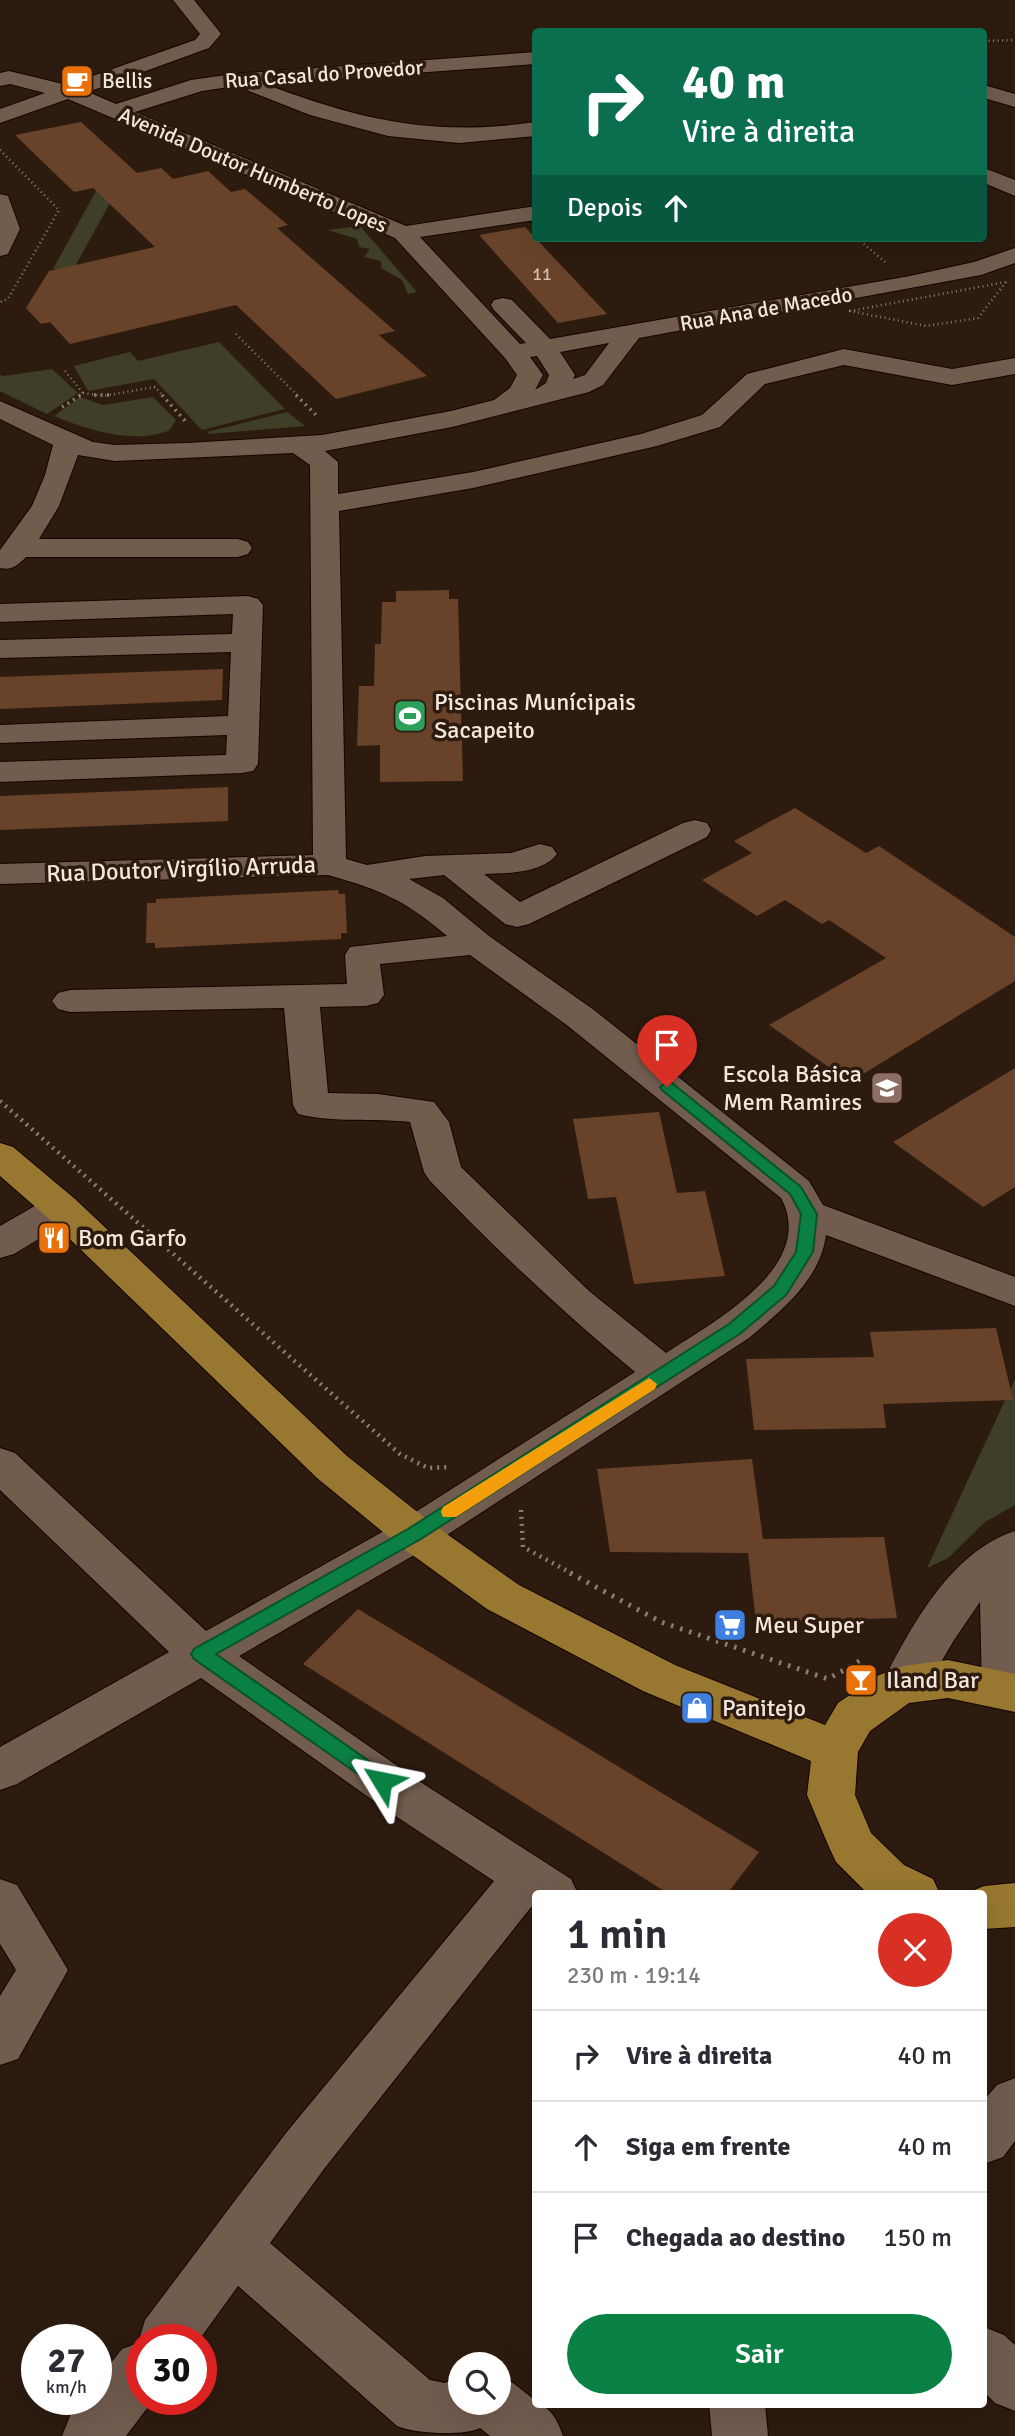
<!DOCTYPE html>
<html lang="pt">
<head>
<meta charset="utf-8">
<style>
	:root { --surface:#fff; --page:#f2f2f3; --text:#2b2b33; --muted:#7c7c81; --line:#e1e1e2; --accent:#0b8043 }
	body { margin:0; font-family:Signika,sans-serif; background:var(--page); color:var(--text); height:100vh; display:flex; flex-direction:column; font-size:26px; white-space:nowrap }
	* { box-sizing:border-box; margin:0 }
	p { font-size:23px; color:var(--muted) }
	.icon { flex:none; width:38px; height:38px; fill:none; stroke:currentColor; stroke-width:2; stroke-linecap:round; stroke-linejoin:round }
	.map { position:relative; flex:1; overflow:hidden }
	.details { position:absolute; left:532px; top:1890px; width:455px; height:518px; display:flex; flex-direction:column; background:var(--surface); border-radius:7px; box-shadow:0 7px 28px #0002 }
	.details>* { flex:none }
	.guide { position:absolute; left:532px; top:28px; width:455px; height:214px; border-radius:7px; box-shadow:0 7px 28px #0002; background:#0b6e4f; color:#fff; overflow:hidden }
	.fabs { position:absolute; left:448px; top:2352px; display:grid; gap:14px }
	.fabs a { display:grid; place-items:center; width:63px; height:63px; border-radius:50%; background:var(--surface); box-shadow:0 7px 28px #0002; font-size:35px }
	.speed { position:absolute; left:21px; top:2324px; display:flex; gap:14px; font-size:35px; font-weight:700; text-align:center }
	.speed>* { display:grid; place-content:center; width:91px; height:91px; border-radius:50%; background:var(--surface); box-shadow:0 7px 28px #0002; line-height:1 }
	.speed small { font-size:18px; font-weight:400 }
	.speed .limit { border:10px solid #d22; background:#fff; color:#111 }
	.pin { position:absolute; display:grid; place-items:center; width:60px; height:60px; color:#fff; margin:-72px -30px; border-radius:50% 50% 50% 0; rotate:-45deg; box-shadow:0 0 7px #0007 }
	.pin .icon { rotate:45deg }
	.me { position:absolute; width:77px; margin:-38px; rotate:305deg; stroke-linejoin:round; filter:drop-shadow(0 0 5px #0008) }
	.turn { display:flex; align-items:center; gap:24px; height:147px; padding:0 35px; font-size:32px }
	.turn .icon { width:91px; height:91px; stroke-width:2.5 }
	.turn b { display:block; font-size:49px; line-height:60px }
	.then { display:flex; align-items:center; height:66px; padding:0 35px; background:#0003; gap:14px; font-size:26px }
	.round { display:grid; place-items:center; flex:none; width:74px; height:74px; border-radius:37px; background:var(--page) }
	.summary { display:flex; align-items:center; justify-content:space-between; height:119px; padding:0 35px }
	h1 { font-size:42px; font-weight:600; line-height:52px }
	.button { display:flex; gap:14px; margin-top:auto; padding:14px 35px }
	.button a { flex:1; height:80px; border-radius:42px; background:var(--accent); color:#fff; font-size:28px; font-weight:600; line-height:80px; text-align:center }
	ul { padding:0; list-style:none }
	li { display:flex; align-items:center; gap:21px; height:91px; padding:0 35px; border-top:2px solid var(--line) }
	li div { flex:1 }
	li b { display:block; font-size:26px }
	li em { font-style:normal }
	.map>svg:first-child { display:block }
	.green { fill:#3e3f26 }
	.building { fill:#68432a }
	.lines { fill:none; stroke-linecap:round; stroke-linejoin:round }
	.minor-casing { stroke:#150500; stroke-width:2 }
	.major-casing { stroke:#150500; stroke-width:2 }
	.path-far3 { stroke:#8c7d72; stroke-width:2.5; stroke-dasharray:1 3.5; stroke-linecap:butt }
	.path-far2 { stroke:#8c7d72; stroke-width:3.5; stroke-dasharray:2 4.5; stroke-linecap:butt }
	.path-far1 { stroke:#8c7d72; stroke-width:4.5; stroke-dasharray:2 5; stroke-linecap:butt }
	.path { stroke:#8c7d72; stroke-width:5; stroke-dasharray:2.5 7; stroke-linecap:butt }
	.minor { fill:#725c4e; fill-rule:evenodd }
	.major { fill:#987830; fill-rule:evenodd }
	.route { fill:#0b8043; stroke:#07532c; stroke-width:2 }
	.slow { fill:#f59e0b }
	.labels { text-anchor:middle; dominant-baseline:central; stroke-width:7; stroke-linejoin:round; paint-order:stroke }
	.far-number-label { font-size:18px; fill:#d0bdb0 }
	.far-street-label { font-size:21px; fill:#f3e6dd; stroke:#2d1b0f }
	.far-poi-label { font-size:21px; fill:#f3e6dd; stroke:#2d1b0f; text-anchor:start }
	.poi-label { font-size:24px; fill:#f3e6dd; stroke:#2d1b0f; text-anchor:start }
	.street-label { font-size:24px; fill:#f3e6dd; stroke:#2d1b0f }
</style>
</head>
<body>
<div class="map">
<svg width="1015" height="2436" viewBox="0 0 1015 2436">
	<rect width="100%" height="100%" fill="#2d1b0f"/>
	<g class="green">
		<polygon points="96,191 110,203 73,270 53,269"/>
		<polygon points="360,226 417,292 408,294 402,280 381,268 381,261 364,257 370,249 359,247 357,239 328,230"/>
		<polygon points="219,342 285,409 202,430 154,379 88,391 74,366 130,352 138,361"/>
		<polygon points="52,369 78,393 47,414 0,391 0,375 4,376"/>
		<path d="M80,397L103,405L153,397L176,420L170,430C136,445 87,430 54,416Z"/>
		<polygon points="287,412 305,426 209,434 207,432"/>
		<polygon points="1015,1379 1015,1505 985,1522 948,1558 927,1568"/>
	</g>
	<g class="building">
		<polygon points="81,122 137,173 161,168 173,179 208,171 231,192 245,189 288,225 277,228 395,331 379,335 427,376 336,399 236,305 70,344 50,322 41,324 26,308 49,271 155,247 93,188 74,192 15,135"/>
		<polygon points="525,227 607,314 558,323 479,235"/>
		<polygon points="449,590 449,599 458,599 463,781 380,782 380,745 357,746 359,686 374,686 375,644 381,644 382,602 396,602 396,591"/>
		<polygon points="223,669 222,700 0,709 0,677"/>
		<polygon points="228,787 228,821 0,830 0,796"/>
		<polygon points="795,808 866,853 879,846 1015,937 1015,981 850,1082 769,1025 886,958 829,920 822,924 785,900 757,916 702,880 752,853 734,841"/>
		<polygon points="338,890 339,894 345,894 347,933 341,933 341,939 155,948 155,943 146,943 147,903 156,903 156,899"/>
		<polygon points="1015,1068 1015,1187 983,1207 893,1142"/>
		<polygon points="659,1112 677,1193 705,1191 725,1276 634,1284 616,1197 588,1199 573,1119"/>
		<polygon points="996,1328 1013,1400 883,1404 886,1428 754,1430 746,1359 874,1357 870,1332"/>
		<polygon points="752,1459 763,1539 884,1537 897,1618 756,1622 748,1553 610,1552 597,1469"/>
		<polygon points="358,1609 550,1725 759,1852 727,1894 669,1894 303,1664"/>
	</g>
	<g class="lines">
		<defs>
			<g id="minor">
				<path d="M173,0H194L218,30L221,34L209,48L88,92L116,104L191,80L233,74L536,52V64L265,84C361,120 432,137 536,122V136L459,143L388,136L310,115L236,86L202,91L135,112L406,226L536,206V220L420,237L520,344L526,343L494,310L491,305L494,300L503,298L512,300L550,339L910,276L974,262L1015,248V263L981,275L639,338L603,385L589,392L452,427L325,451L338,462V494L473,472L641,434L702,415L747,374L844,349L952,369L1015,358V374L952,385L844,365L765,384L720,427L657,446L473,488L339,511L346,859L367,865L425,856L511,853L540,844L552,847L557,854C542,874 506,873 484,874L520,902L683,823L695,820L707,823L711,830L707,837L529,924L517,927L505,924L444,875L409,879L443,898L489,936L594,1010L809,1181L823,1205L1015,1277V1306L826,1235C820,1280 782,1310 749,1338L430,1546L239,1656L422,1783L571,1879L578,1894H536V1908L532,1906L324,2169L270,2243L430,2380L445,2383L460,2376V2403H499V2377L513,2383L536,2401V2404C552,2407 558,2422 563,2436H490L480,2428C465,2436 415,2434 397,2426L238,2286L199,2340H142V2399H154L126,2436H62L70,2416L83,2399H96V2382L122,2349L138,2343L145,2320L286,2133L494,1881L388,1811L201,1678L17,1784L0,1790V1747L169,1652L0,1490V1448L15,1453L206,1631L400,1522L635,1372C562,1312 496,1249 430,1181L424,1172L410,1122C374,1118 333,1123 298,1114L293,1105L284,1008L70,1012L58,1009L52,1001L58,993L70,990L347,984L345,955L350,947L447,936C405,900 381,890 328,875L0,884V864L313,855L310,465L293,453L115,461L78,455L59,506L39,539H238L248,542L252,548L248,554L238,557H26C18,565 12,571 0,568V550L32,506L45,475L53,445L0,419V401L93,442L115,445L187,443L322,435L451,411L494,400L510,388L517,375L505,358L395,238L68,99L0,123V109L45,93L10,84L0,86V73L9,71L67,85L195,40L200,34ZM609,343L585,375L573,379L575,375L560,352ZM537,356L549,375L546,383L535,390L543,375L530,357ZM470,955L568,1026L781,1198C818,1266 712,1323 666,1353L589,1291L461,1167L449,1122L434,1102L378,1094L328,1093L320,1007L366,1006L378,1003L384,995L380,964Z"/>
				<polygon points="984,85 1015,94 1015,107 984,98"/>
				<polygon points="984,168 1015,180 1015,196 984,183"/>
				<polygon points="0,194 8,196 20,229 8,254 0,256"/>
				<polygon points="248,596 258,599 263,605 258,764 253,771 242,773 0,782 0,762 226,755 227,735 0,743 0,725 228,716 231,652 0,658 0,640 232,634 233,614 0,622 0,604"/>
				<polygon points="61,1195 75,1199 80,1208 75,1217 14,1254 0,1258 0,1226 47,1199"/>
				<path d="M1015,1531V1705L1005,1709L989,1703L982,1690L980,1602L954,1640L920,1698L904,1704L888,1698L881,1685C911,1627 950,1552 1015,1531Z"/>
				<polygon points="0,1879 17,1885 68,1970 18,2059 0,2065 0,1996 16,1970 0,1944"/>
				<polygon points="1015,2078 1015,2141 1003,2157 984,2164 984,2100 997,2085"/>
				<polygon points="984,2327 1004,2335 1015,2345 1015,2411 995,2403 984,2392"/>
				<polygon points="709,2404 765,2404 768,2436 712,2436"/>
			</g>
			<g id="major">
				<polygon points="0,1143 13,1147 75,1199 347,1456 430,1522 519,1585 675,1665 825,1725 838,1703 879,1675 904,1666 948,1660 1015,1674 1015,1712 948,1698 909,1703 870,1731 858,1752 855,1795 871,1833 904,1865 933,1879 940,1894 868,1894 836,1862 829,1847 807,1795 811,1761 643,1691 487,1609 400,1546 317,1478 47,1217 0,1176"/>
				<polygon points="1015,1883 1015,1927 984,1929 984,1894 967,1893 984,1886"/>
			</g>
		</defs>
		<use href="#minor" class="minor-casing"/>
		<use href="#major" class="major-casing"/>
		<g class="path-far3">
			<polyline points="984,41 1015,40"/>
			<polyline points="0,150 59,210 8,299 0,302"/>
			<polyline points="857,238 885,262"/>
			<polygon points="1006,282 978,318 926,326 850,311"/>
			<polyline points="236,334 298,396"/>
			<polyline points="65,371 83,393 78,396"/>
			<polyline points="83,393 103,396 155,387 163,396"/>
		</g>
		<g class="path-far2">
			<polyline points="94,395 111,395"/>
			<polyline points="162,395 187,423"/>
			<polyline points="296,395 318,417"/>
			<polyline points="62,407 81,395"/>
		</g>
		<g class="path-far1">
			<polyline points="0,1101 400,1454 428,1468 451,1467"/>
			<polyline points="521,1510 523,1547 573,1574"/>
		</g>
		<polyline class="path" points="570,1573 661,1622 828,1679 863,1659"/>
		<use href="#minor" class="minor"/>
		<use href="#major" class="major"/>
	</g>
	<polygon class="route" points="667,1082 672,1083 801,1187 817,1214 813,1252 786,1295 741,1333 421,1539 216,1654 389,1775 392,1781 389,1786 382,1789 375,1786 194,1659 191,1654 194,1649 408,1529 729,1324 774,1286 796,1252 801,1214 790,1194 662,1090 660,1087"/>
	<polygon class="slow" points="649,1378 657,1384 655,1389 456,1517 443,1517 441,1512 443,1507"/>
	<defs>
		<symbol id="cafe-square" viewBox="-11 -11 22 22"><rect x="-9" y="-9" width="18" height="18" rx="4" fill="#e8710a" stroke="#2d1b0f"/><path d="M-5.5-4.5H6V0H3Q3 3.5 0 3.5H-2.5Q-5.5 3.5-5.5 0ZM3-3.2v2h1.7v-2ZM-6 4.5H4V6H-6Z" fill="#fff"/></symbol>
		<symbol id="stadium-square" viewBox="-11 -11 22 22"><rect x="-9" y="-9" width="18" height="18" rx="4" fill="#2e9e5b" stroke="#2d1b0f"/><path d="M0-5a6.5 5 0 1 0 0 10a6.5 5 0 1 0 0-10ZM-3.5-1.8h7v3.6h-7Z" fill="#fff"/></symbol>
		<symbol id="school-square" viewBox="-11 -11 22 22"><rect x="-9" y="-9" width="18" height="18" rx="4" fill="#8d6e63" stroke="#2d1b0f"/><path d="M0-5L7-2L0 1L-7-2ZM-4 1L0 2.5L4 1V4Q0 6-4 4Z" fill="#fff"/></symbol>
		<symbol id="restaurant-square" viewBox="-11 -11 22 22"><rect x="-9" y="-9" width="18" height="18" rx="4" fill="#e8710a" stroke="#2d1b0f"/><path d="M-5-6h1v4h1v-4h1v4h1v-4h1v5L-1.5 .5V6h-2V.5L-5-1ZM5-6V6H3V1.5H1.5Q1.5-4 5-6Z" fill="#fff"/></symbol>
		<symbol id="supermarket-square" viewBox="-11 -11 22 22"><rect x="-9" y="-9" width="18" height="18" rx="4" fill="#3f7fe0" stroke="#2d1b0f"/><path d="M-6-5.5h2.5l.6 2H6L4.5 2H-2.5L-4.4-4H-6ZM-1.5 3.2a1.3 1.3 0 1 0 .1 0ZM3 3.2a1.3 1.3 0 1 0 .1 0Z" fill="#fff"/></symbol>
		<symbol id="bar-square" viewBox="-11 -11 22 22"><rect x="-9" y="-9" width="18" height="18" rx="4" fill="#e8710a" stroke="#2d1b0f"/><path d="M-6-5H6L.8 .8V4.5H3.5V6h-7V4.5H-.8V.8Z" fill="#fff"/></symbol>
		<symbol id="shop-square" viewBox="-11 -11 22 22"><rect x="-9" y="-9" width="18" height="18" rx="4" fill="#3f7fe0" stroke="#2d1b0f"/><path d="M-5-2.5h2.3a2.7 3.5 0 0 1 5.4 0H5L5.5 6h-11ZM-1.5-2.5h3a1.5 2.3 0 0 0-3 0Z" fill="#fff"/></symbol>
	</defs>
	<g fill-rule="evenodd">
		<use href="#cafe-square" x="58" y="62" width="38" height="38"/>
		<use href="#stadium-square" x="391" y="697" width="38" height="38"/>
		<use href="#school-square" x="868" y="1069" width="38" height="38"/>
		<use href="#restaurant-square" x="35" y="1219" width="38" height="38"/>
		<use href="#supermarket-square" x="711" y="1606" width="38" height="38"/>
		<use href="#bar-square" x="842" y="1661" width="38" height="38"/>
		<use href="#shop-square" x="678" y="1689" width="38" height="38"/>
	</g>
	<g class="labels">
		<g class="far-number-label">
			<text x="542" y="274">11</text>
		</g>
		<g class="far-street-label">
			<text transform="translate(324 74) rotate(-4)">Rua Casal do Provedor</text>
			<text transform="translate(253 170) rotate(23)">Avenida Doutor Humberto Lopes</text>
			<text transform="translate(766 309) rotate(-10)">Rua Ana de Macedo</text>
		</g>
		<g class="far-poi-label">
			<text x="102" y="81">Bellis</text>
		</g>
		<g class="poi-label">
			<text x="434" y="702">Piscinas Munícipais<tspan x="434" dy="28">Sacapeito</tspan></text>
			<text x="862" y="1074" text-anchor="end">Escola Básica<tspan x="862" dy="28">Mem Ramires</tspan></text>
			<text x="78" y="1238">Bom Garfo</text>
			<text x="754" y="1625">Meu Super</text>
			<text x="886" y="1680">Iland Bar</text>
			<text x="722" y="1708">Panitejo</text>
		</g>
		<g class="street-label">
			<text transform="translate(181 869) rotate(-2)">Rua Doutor Virgílio Arruda</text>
		</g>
	</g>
</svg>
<div class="fabs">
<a><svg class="icon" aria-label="search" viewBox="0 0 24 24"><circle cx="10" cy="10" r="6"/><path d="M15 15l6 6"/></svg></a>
</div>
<div class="speed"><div>27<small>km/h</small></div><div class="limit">30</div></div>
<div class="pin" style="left:667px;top:1087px;background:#d93025"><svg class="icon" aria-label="arrive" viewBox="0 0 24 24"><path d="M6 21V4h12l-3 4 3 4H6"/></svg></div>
<svg class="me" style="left:382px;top:1781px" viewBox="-20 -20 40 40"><path d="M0-17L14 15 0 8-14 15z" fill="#0b8043" stroke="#fff" stroke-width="4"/></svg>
<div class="guide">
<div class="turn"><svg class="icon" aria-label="right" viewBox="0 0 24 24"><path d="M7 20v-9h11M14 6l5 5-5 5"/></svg><div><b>40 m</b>Vire à direita</div></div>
<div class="then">Depois<svg class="icon" aria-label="ahead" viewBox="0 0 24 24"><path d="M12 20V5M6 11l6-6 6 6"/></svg></div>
</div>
<section class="details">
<div class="summary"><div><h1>1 min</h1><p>230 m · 19:14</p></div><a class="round" style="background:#d93025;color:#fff"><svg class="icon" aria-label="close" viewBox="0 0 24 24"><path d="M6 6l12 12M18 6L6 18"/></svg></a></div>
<ul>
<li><svg class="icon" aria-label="right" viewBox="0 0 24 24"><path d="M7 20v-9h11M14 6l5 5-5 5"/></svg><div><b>Vire à direita</b></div><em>40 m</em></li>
<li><svg class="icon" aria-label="ahead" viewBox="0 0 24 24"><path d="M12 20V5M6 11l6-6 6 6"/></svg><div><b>Siga em frente</b></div><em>40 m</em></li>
<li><svg class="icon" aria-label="arrive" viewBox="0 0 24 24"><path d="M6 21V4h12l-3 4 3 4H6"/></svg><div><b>Chegada ao destino</b></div><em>150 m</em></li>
</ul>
<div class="button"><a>Sair</a></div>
</section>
</div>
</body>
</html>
